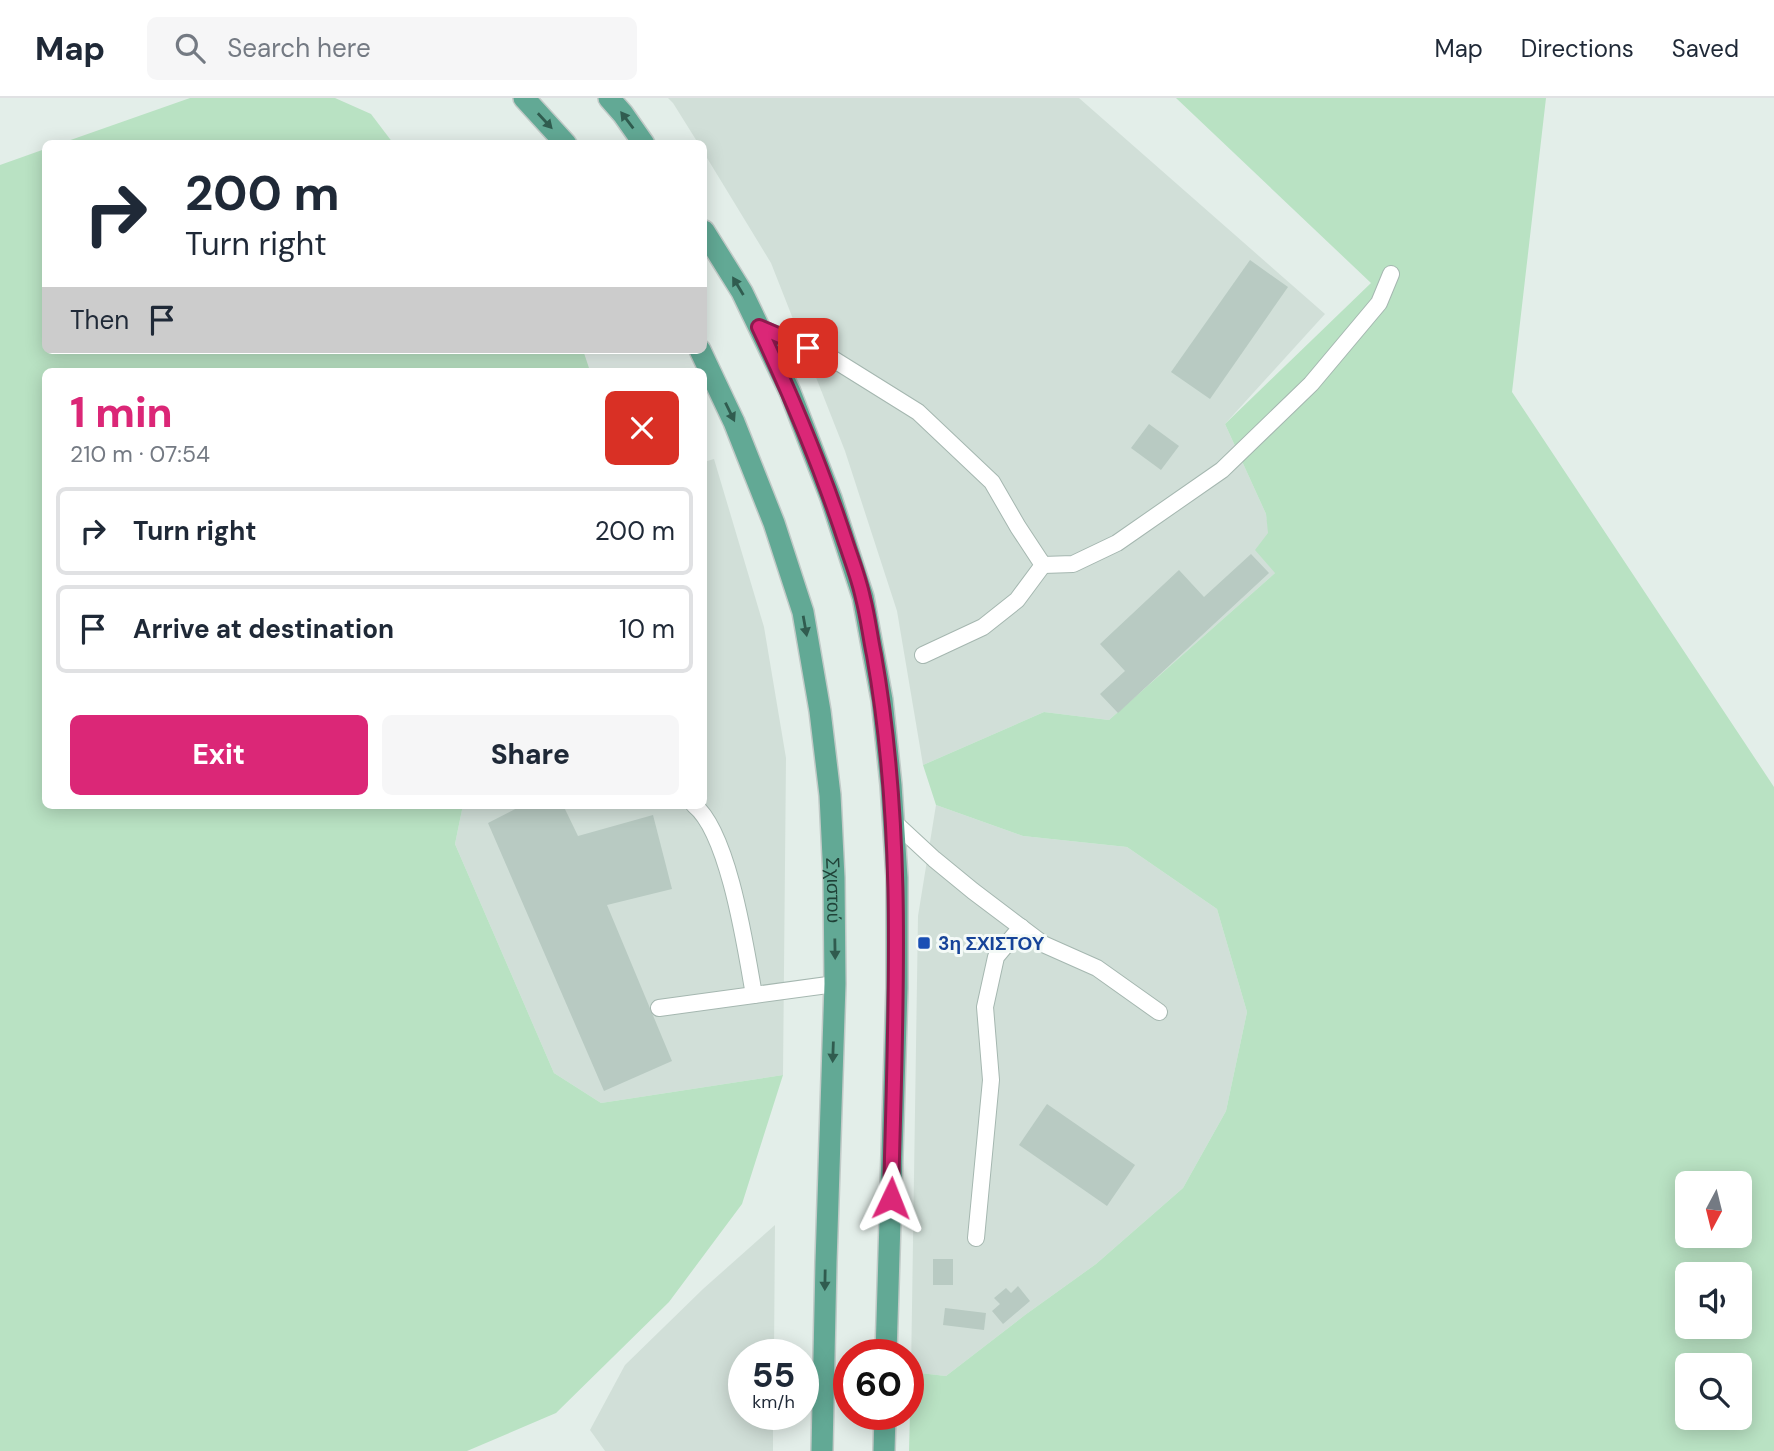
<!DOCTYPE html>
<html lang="en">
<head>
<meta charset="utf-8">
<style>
	:root { --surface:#fff; --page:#f6f6f7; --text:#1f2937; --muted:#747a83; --line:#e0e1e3; --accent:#db2777 }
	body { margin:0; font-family:"DM Sans",sans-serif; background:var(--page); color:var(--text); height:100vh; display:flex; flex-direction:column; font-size:26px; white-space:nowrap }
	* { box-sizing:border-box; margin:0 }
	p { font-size:23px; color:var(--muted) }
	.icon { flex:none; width:38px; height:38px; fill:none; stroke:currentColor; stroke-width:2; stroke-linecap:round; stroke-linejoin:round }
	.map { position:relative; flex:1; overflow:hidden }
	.panel { position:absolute; left:42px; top:270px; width:665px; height:441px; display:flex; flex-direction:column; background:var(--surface); border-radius:10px; box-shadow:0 4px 18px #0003 }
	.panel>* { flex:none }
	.guide { position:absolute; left:42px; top:42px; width:665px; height:214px; border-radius:10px; box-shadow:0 4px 18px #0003; background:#fff; color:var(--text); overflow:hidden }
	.needle { width:46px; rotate:187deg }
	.buttons { position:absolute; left:1675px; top:1073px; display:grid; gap:14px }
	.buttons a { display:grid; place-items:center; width:77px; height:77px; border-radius:10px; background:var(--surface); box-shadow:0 4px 18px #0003; font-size:35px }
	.speed { position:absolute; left:728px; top:1241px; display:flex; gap:14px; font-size:35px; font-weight:700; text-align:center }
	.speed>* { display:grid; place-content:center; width:91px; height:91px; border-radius:50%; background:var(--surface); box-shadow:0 4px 18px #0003; line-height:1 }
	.speed small { font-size:18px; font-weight:400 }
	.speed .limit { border:10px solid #d22; background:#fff; color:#111 }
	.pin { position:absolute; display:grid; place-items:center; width:60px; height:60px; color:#fff; margin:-30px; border-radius:14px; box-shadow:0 4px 10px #0006 }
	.me { position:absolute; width:77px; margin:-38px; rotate:2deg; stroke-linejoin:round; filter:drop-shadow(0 0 5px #0008) }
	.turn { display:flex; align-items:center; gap:24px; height:147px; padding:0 28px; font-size:32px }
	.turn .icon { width:91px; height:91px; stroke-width:2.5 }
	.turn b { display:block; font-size:49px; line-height:60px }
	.then { display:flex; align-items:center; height:66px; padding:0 28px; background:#0003; gap:14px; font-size:26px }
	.round { display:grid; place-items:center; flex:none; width:74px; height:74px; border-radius:10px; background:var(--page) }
	.summary { display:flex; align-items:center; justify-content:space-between; height:119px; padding:0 28px }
	h1 { font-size:42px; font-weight:800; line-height:52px; color:var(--accent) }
	.cta { display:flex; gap:14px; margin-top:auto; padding:14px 28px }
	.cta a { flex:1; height:80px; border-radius:10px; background:var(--accent); color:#fff; font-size:28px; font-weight:800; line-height:80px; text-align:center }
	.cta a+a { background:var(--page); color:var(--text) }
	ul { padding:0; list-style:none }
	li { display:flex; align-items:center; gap:21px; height:88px; margin:0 14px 10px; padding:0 14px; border:4px solid var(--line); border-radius:10px }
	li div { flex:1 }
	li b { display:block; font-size:26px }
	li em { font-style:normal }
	header { display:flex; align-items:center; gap:42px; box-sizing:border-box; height:98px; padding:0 35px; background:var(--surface); border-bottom:2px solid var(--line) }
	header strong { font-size:33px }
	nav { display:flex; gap:38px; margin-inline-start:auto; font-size:24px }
	.search { width:490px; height:63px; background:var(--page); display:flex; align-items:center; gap:18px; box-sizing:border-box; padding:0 24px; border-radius:10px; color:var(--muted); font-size:26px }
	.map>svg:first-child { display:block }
	.built { fill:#d1dfd8 }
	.green { fill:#b9e2c3; fill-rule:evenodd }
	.building { fill:#b8cac2 }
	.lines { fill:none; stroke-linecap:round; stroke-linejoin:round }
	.service-casing { stroke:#a5b7b0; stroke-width:18 }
	.primary-casing { stroke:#c1cac7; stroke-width:24 }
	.service { stroke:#fff; stroke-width:16 }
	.primary { stroke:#62a995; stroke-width:21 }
	.oneway { fill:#305c4f }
	.route-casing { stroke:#8e194d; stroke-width:18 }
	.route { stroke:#db2777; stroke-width:12 }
	.transit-dot { fill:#1a4fb4; stroke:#f4faf7; stroke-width:2.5 }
	.labels { text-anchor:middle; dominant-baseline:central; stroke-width:6; stroke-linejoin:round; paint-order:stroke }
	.street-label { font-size:19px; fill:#204238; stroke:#f4faf7 }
	.transit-label { font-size:19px; font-weight:bold; fill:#164399; stroke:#f4faf7; text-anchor:start }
</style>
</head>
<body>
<header>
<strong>Map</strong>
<div class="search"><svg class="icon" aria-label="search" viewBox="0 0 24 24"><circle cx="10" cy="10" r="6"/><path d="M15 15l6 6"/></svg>Search here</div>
<nav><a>Map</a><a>Directions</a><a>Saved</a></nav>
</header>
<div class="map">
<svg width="1774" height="1353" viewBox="0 0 1774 1353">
	<rect width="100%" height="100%" fill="#e3eee9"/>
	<g class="built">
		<polygon points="668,0 1079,0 1325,216 1225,326 1266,416 1275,475 1109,622 1044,614 923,667 897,513 845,353 771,165 704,55 704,46 698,45 673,5"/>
		<polygon points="714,361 764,529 786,660 783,977 601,1005 554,975 455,746 463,707 704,707 704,364"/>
		<polygon points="936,707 1023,738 1127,749 1217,811 1247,914 1226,1013 1183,1090 1096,1166 1025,1217 946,1278 911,1274 918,818"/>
		<polygon points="775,1127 774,1256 744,1256 744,1316 773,1316 773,1353 605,1353 590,1332 625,1267 703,1191"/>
	</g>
	<g class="green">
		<polygon points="190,0 335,0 371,16 393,45 62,45"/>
		<path d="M1176,0H1546L1512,294L1774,689V1353H909L911,1274L946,1278L1025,1217L1096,1166L1183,1090L1226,1013L1247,914L1217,811L1127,749L1023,738L936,707L923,667L1044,614L1109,622L1275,475L1255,452L1268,435L1266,416L1225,326L1371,185ZM1687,1085H1740V1138H1687ZM1687,1176H1740V1228H1687ZM1687,1267H1740V1320H1687Z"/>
		<polygon points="45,51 46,252 583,252 590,273 46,273 46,707 463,707 455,746 554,975 601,1005 783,977 742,1106 669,1204 556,1315 467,1353 0,1353 0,67"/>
	</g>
	<g class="building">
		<polygon points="1250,162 1288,189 1210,301 1171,274"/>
		<polygon points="1149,326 1179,348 1161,372 1131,350"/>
		<polygon points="1251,456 1269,475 1118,615 1100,596 1125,573 1100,546 1179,472 1204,499"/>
		<polygon points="523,707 563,707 578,738 653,717 672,791 607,807 672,963 604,993 488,725"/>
		<polygon points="1047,1006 1135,1067 1107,1108 1019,1047"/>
		<rect x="933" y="1161" width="20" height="26"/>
		<polygon points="1018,1188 1030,1203 1003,1226 992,1213 1000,1206 994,1200 1006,1190 1011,1195"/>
		<polygon points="945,1210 986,1215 984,1232 943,1227"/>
	</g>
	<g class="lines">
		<defs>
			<g id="service">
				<polyline points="759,229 833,261 918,314 992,384 1018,429 1043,467 1073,466 1117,445 1222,372 1311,286 1379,205 1391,176"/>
				<polyline points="923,557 983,529 1017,502 1043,467"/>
				<path d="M694,707C729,735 746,852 754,897"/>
				<polyline points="893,723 934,761 973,793 1043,846 1097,870 1159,914"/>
				<polyline points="659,910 835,886"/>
				<polyline points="976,1140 991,982 985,909 996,859 1021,829"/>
			</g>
			<g id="primary">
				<polyline points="524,0 566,46"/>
				<polyline points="609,0 623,16 644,46"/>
				<polyline points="704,133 742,194 790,294 831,400 863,499 882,602 891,687 897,780 897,890 886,1256"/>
				<path id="s1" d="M700,252L734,324L774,425L803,514L820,613L830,697L834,780L835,886L826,1164L822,1353"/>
				<polyline points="884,1353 885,1316"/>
			</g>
		</defs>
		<use href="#service" class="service-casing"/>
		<use href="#primary" class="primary-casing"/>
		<use href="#service" class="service"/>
		<use href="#primary" class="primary"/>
	</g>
	<defs><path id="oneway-solid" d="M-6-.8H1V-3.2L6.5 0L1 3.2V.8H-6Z" transform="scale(1.75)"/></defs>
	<g class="oneway">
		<use href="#oneway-solid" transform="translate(627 22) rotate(-127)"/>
		<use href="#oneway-solid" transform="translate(545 23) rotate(47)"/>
		<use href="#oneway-solid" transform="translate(738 188) rotate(-121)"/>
		<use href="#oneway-solid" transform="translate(730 314) rotate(64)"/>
		<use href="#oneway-solid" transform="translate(805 528) rotate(80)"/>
		<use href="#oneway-solid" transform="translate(835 851) rotate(89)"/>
		<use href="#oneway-solid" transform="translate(833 954) rotate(92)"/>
		<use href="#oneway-solid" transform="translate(825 1182) rotate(91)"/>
	</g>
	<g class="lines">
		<defs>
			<path id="route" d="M808,250L759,229C792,299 822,371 846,445C852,463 859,481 863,500C868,519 870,538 874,557C906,737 895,918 891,1100"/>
		</defs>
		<use href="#route" class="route-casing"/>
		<use href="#route" class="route"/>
	</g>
	<rect class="transit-dot" x="917" y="838" width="14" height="14" rx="3.5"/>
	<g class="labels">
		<g class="street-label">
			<text stroke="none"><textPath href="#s1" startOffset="562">Σχιστού</textPath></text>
		</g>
		<g class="transit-label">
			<text x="938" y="845">3η ΣΧΙΣΤΟΥ</text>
		</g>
	</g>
</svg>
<div class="buttons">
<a><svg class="needle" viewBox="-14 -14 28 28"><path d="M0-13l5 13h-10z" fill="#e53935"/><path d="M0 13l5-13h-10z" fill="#747a83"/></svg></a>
<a><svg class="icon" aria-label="sound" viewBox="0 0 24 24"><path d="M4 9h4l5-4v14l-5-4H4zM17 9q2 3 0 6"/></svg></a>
<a><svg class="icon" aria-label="search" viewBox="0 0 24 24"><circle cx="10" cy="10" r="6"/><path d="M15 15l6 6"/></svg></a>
</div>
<div class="speed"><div>55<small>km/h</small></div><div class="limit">60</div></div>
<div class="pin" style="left:808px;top:250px;background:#d93025"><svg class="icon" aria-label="arrive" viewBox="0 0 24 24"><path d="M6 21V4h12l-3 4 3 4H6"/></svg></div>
<svg class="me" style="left:891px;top:1100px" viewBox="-20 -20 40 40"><path d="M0-17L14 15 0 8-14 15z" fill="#db2777" stroke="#fff" stroke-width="4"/></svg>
<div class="guide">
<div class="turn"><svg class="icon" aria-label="right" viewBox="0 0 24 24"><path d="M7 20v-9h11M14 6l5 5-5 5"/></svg><div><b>200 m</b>Turn right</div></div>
<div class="then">Then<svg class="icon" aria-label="arrive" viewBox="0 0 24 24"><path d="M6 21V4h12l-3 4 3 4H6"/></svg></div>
</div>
<section class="panel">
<div class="summary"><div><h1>1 min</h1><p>210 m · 07:54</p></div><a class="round" style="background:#d93025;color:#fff"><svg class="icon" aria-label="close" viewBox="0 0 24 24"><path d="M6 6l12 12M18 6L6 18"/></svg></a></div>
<ul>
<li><svg class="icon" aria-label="right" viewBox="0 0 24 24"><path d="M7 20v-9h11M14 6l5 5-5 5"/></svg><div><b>Turn right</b></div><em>200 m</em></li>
<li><svg class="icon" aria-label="arrive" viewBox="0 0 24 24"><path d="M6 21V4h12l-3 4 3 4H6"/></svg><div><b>Arrive at destination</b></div><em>10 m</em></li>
</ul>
<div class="cta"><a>Exit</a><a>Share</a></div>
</section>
</div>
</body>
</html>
